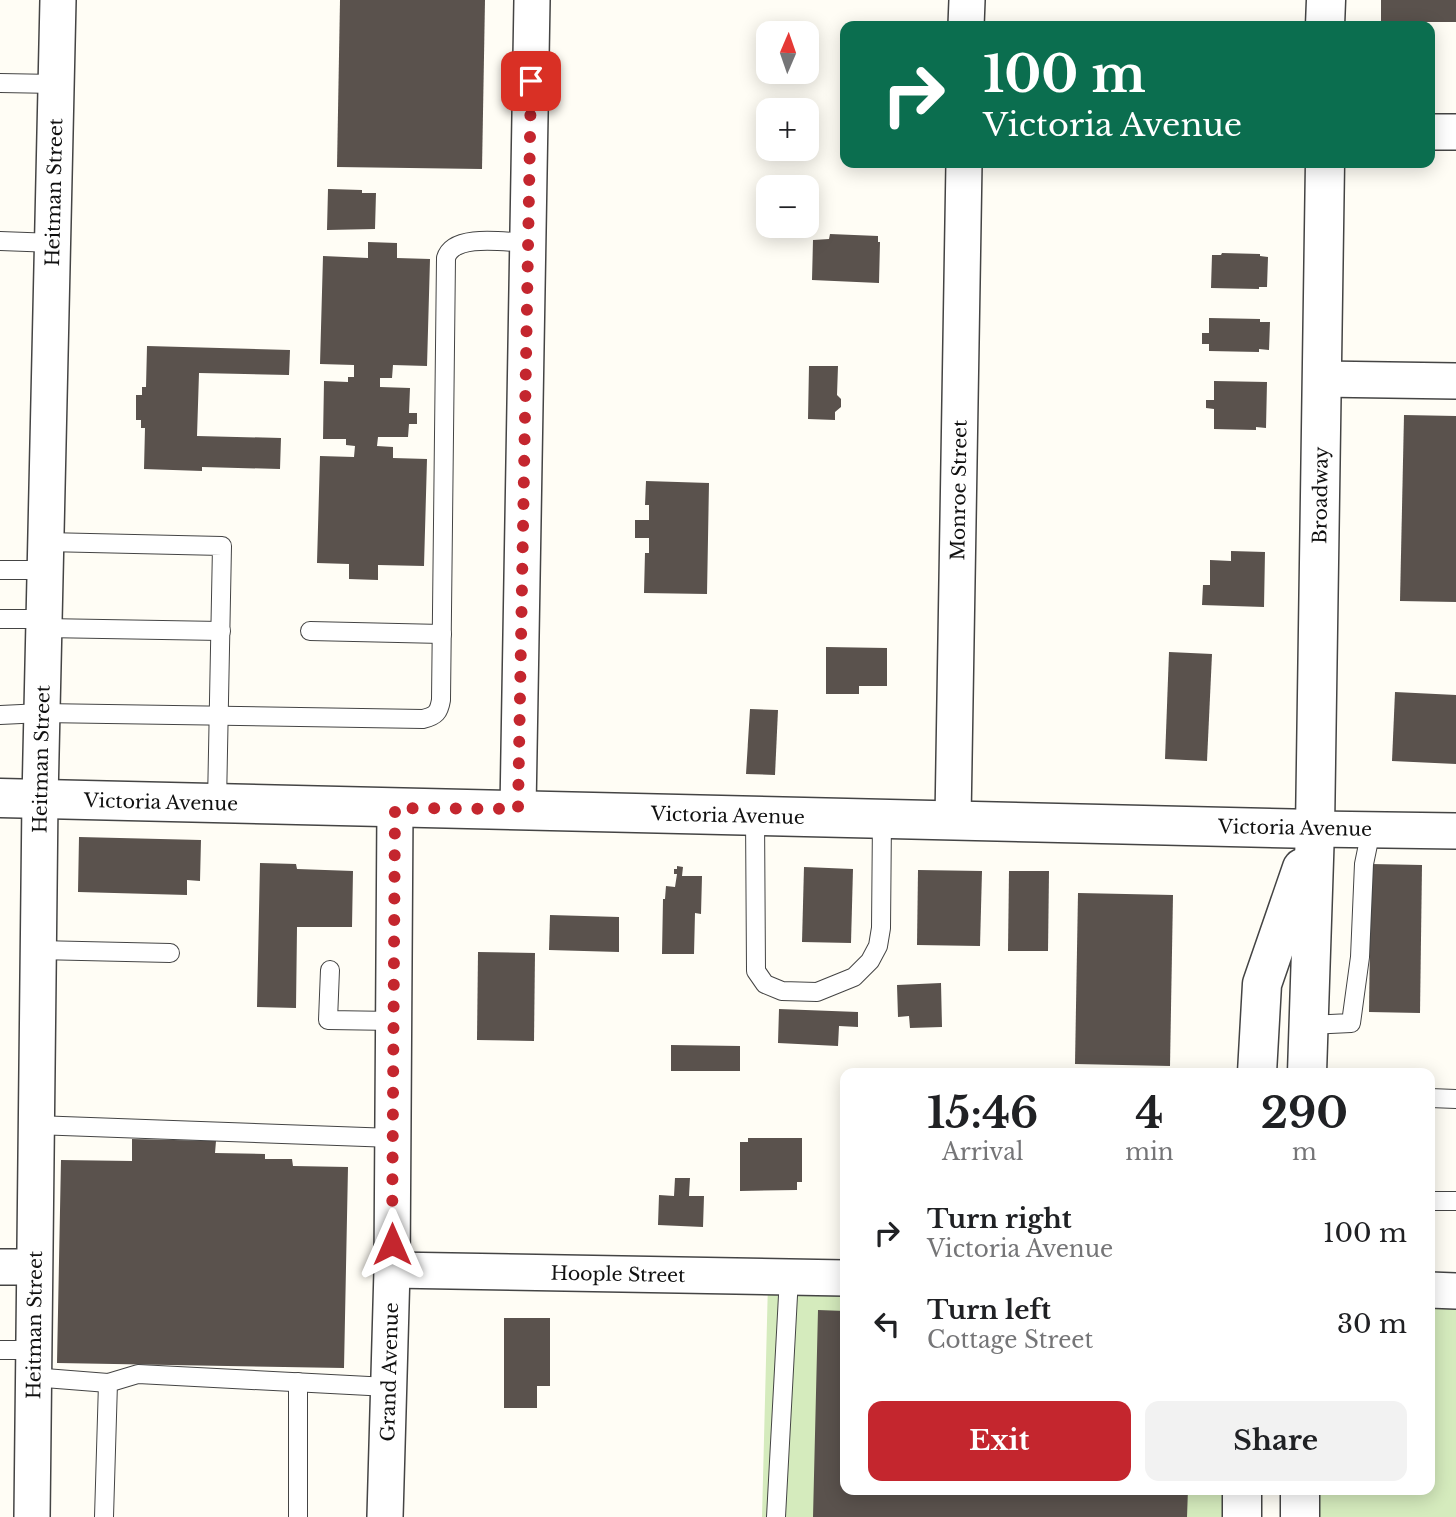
<!DOCTYPE html>
<html lang="en">
<head>
<meta charset="utf-8">
<style>
	:root { --surface:#fff; --page:#f2f2f2; --text:#202124; --muted:#757577; --accent:#c4262e }
	body { margin:0; font-family:"Libre Baskerville",serif; background:var(--page); color:var(--text); height:100vh; display:flex; flex-direction:column; font-size:26px; white-space:nowrap }
	* { box-sizing:border-box; margin:0 }
	p { font-size:23px; color:var(--muted) }
	.icon { flex:none; width:38px; height:38px; fill:none; stroke:currentColor; stroke-width:2; stroke-linecap:round; stroke-linejoin:round }
	.map { position:relative; flex:1; overflow:hidden }
	.side { position:absolute; left:840px; top:1068px; width:595px; height:427px; display:flex; flex-direction:column; background:var(--surface); border-radius:14px; box-shadow:0 4px 18px #0003 }
	.side>* { flex:none }
	.guide { position:absolute; left:840px; top:21px; width:595px; height:147px; border-radius:14px; box-shadow:0 4px 18px #0003; background:#0b6e4f; color:#fff; overflow:hidden }
	.needle { width:46px; rotate:2deg }
	.tools { position:absolute; left:756px; top:21px; display:grid; gap:14px }
	.tools a { display:grid; place-items:center; width:63px; height:63px; border-radius:14px; background:var(--surface); box-shadow:0 4px 18px #0003; font-size:35px }
	.pin { position:absolute; display:grid; place-items:center; width:60px; height:60px; color:#fff; margin:-30px; border-radius:14px; box-shadow:0 4px 10px #0006 }
	.me { position:absolute; width:77px; margin:-38px; rotate:0deg; stroke-linejoin:round; filter:drop-shadow(0 0 5px #0008) }
	.turn { display:flex; align-items:center; gap:24px; height:147px; padding:0 28px; font-size:32px }
	.turn .icon { width:91px; height:91px; stroke-width:2.5 }
	.turn b { display:block; font-size:49px; line-height:60px }
	.eta { display:flex; justify-content:space-evenly; align-items:center; height:119px; text-align:center }
	.eta b { font-size:42px; font-weight:800; line-height:49px }
	.button { display:flex; gap:14px; margin-top:auto; padding:14px 28px }
	.button a { flex:1; height:80px; border-radius:14px; background:var(--accent); color:#fff; font-size:28px; font-weight:800; line-height:80px; text-align:center }
	.button a+a { background:var(--page); color:var(--text) }
	ul { padding:0; list-style:none }
	li { display:flex; align-items:center; gap:21px; height:91px; padding:0 28px }
	li div { flex:1 }
	li b { display:block; font-size:26px }
	li em { font-style:normal }
	.map>svg:first-child { display:block }
	.green { fill:#d5ebbd }
	.building { fill:#5a524d }
	.lines { fill:none; stroke-linecap:round; stroke-linejoin:round }
	.service-casing { stroke:#444; stroke-width:20 }
	.minor-casing { stroke:#444; stroke-width:38 }
	.tertiary-casing { stroke:#444; stroke-width:41 }
	.service { stroke:#fff; stroke-width:18 }
	.minor { stroke:#fff; stroke-width:35 }
	.tertiary { stroke:#fff; stroke-width:38 }
	.route { stroke:#c4262e; stroke-width:12; stroke-dasharray:0 21.6 }
	.labels { text-anchor:middle; dominant-baseline:central; stroke-width:7; stroke-linejoin:round; paint-order:stroke }
	.street-label { font-size:19px; fill:#111; stroke:#fff }
</style>
</head>
<body>
<div class="map">
<svg width="1456" height="1517" viewBox="0 0 1456 1517">
	<rect width="100%" height="100%" fill="#fffdf5"/>
	<g class="green">
		<polygon points="768,1282 845,1284 845,1489 1236,1489 1236,1517 762,1517"/>
		<polygon points="1430,1297 1456,1298 1456,1517 1305,1517 1306,1489 1430,1489"/>
	</g>
	<g class="building">
		<polygon points="340,0 485,0 482,169 337,167"/>
		<rect x="1381" y="0" width="75" height="22"/>
		<polygon points="328,189 362,190 362,193 376,193 375,229 327,230"/>
		<polygon points="830,234 878,236 878,242 880,242 879,283 812,280 813,240 829,239"/>
		<polygon points="368,242 397,243 397,258 430,259 427,366 393,365 392,378 380,378 380,387 410,388 409,413 417,413 417,424 409,424 408,437 378,437 377,446 393,447 393,458 427,459 424,566 378,565 378,580 349,579 349,564 317,563 320,456 354,457 355,446 346,445 346,439 323,439 324,381 348,382 348,377 354,377 354,365 320,364 323,256 368,258"/>
		<polygon points="1222,253 1260,254 1260,256 1268,257 1267,287 1259,287 1259,289 1211,288 1212,255 1221,255"/>
		<polygon points="1209,318 1260,319 1260,322 1270,322 1269,350 1259,349 1259,352 1209,351 1209,344 1202,344 1202,333 1209,333"/>
		<polygon points="147,346 290,350 289,375 199,373 197,436 281,438 280,469 202,467 202,471 144,469 145,428 141,428 141,420 136,420 136,395 142,395 142,387 146,387"/>
		<polygon points="809,366 838,366 837,395 841,399 841,407 835,412 835,420 808,419"/>
		<polygon points="1214,381 1267,382 1266,428 1256,427 1256,430 1214,429 1214,409 1206,408 1206,400 1214,400"/>
		<polygon points="1404,415 1456,416 1456,602 1400,601"/>
		<polygon points="646,481 709,483 707,594 644,593 645,553 649,553 649,538 635,538 635,520 649,520 649,505 645,505"/>
		<polygon points="1231,551 1265,552 1264,607 1202,605 1203,585 1210,585 1210,560 1231,561"/>
		<polygon points="826,647 887,648 887,686 859,686 859,694 826,694"/>
		<polygon points="1169,652 1212,654 1207,761 1165,759"/>
		<polygon points="1395,692 1456,695 1456,764 1392,761"/>
		<polygon points="750,709 778,710 775,775 746,774"/>
		<polygon points="79,837 201,840 200,881 187,880 187,895 78,892"/>
		<polygon points="260,863 296,864 297,869 353,871 352,927 297,927 296,1008 257,1007"/>
		<polygon points="1371,864 1422,865 1420,1013 1369,1012"/>
		<polygon points="677,866 683,867 682,876 702,876 701,914 695,913 694,954 662,954 663,899 665,899 666,886 675,887 677,874 674,874 674,869 677,869"/>
		<polygon points="804,867 853,869 851,943 802,942"/>
		<polygon points="918,870 982,871 980,946 917,945"/>
		<polygon points="1009,871 1049,871 1048,951 1008,951"/>
		<polygon points="1078,893 1173,895 1170,1066 1075,1064"/>
		<polygon points="550,915 619,917 619,952 549,950"/>
		<polygon points="478,952 535,953 534,1041 477,1040"/>
		<polygon points="941,983 942,1027 910,1028 909,1016 898,1017 897,985"/>
		<polygon points="779,1009 858,1012 858,1027 839,1026 838,1046 778,1043"/>
		<polygon points="671,1045 740,1046 740,1071 671,1071"/>
		<polygon points="748,1138 802,1138 802,1182 797,1182 797,1190 740,1191 740,1142 748,1142"/>
		<polygon points="132,1139 216,1141 215,1153 265,1154 265,1159 292,1159 293,1166 348,1167 344,1368 57,1363 61,1160 132,1161"/>
		<polygon points="675,1178 690,1178 689,1196 704,1196 703,1227 658,1225 659,1195 674,1196"/>
		<polygon points="818,1310 845,1311 845,1489 1188,1489 1187,1517 813,1517"/>
		<polygon points="504,1318 550,1318 550,1386 537,1386 537,1408 504,1408"/>
	</g>
	<g class="lines">
		<defs>
			<g id="service">
				<polyline points="0,83 56,84"/>
				<polyline points="0,241 54,243"/>
				<polyline points="46,542 222,546 217,803"/>
				<polyline points="0,570 46,570"/>
				<polyline points="0,619 44,619"/>
				<polyline points="44,628 221,631"/>
				<polyline points="310,631 442,634"/>
				<path d="M0,715L42,713L423,719C436,716 439,712 441,700L446,258C453,233 506,242 528,243"/>
				<polyline points="755,815 756,971 765,984 782,991 817,992 854,977 870,961 878,946 881,928 882,818"/>
				<polyline points="38,950 170,953"/>
				<polyline points="330,970 328,1020 394,1021"/>
				<polyline points="1309,1025 1351,1023 1360,957 1364,864 1371,830"/>
				<polyline points="1430,1098 1456,1099"/>
				<polyline points="35,1125 393,1138"/>
				<polyline points="1430,1201 1456,1201"/>
				<polyline points="0,1350 32,1350"/>
				<polyline points="32,1377 108,1383"/>
				<polyline points="298,1382 298,1517"/>
				<polyline points="104,1517 108,1383 138,1374 388,1387"/>
				<polyline points="776,1517 789,1277"/>
			</g>
			<g id="minor">
				<polyline points="966,26 967,0"/>
				<polyline points="1430,132 1456,132"/>
				<polyline points="1321,379 1456,381"/>
				<polyline points="518,809 532,0"/>
				<path id="s1" d="M953,819L964,163"/>
				<polyline points="1315,829 1456,831"/>
				<polyline points="0,1267 33,1267"/>
				<path id="s2" d="M392,1270L845,1278"/>
				<polyline points="1430,1290 1456,1291"/>
				<path id="s3" d="M32,1517L40,799L58,0"/>
				<path id="s4" d="M385,1517L392,1270L395,808"/>
			</g>
			<g id="tertiary">
				<polyline points="1325,26 1326,0"/>
				<path id="s5" d="M0,798L1315,829"/>
				<polyline points="1257,1073 1262,984 1302,868"/>
				<path id="s6" d="M1307,1073L1315,829L1325,163"/>
				<polyline points="1242,1517 1242,1489"/>
				<polyline points="1300,1517 1300,1489"/>
			</g>
		</defs>
		<use href="#service" class="service-casing"/>
		<use href="#minor" class="minor-casing"/>
		<use href="#tertiary" class="tertiary-casing"/>
		<use href="#service" class="service"/>
		<use href="#minor" class="minor"/>
		<use href="#tertiary" class="tertiary"/>
	</g>
	<g class="lines">
		<polyline class="route" points="392,1244 395,808 518,809 531,81"/>
	</g>
	<g class="labels">
		<g class="street-label">
			<text stroke="none"><textPath href="#s3" startOffset="1325">Heitman Street</textPath></text>
			<text stroke="none"><textPath href="#s1" startOffset="329">Monroe Street</textPath></text>
			<text stroke="none"><textPath href="#s6" startOffset="578">Broadway</textPath></text>
			<text stroke="none"><textPath href="#s3" startOffset="758">Heitman Street</textPath></text>
			<text stroke="none"><textPath href="#s5" startOffset="161">Victoria Avenue</textPath></text>
			<text stroke="none"><textPath href="#s5" startOffset="728">Victoria Avenue</textPath></text>
			<text transform="translate(1295 828) rotate(1)">Victoria Avenue</text>
			<text stroke="none"><textPath href="#s2" startOffset="226">Hoople Street</textPath></text>
			<text stroke="none"><textPath href="#s3" startOffset="192">Heitman Street</textPath></text>
			<text stroke="none"><textPath href="#s4" startOffset="145">Grand Avenue</textPath></text>
		</g>
	</g>
</svg>
<div class="tools">
<a><svg class="needle" viewBox="-14 -14 28 28"><path d="M0-13l5 13h-10z" fill="#e53935"/><path d="M0 13l5-13h-10z" fill="#757577"/></svg></a>
<a>+</a>
<a>−</a>
</div>
<div class="pin" style="left:531px;top:81px;background:#d93025"><svg class="icon" aria-label="arrive" viewBox="0 0 24 24"><path d="M6 21V4h12l-3 4 3 4H6"/></svg></div>
<svg class="me" style="left:392px;top:1244px" viewBox="-20 -20 40 40"><path d="M0-17L14 15 0 8-14 15z" fill="#c4262e" stroke="#fff" stroke-width="4"/></svg>
<div class="guide">
<div class="turn"><svg class="icon" aria-label="right" viewBox="0 0 24 24"><path d="M7 20v-9h11M14 6l5 5-5 5"/></svg><div><b>100 m</b>Victoria Avenue</div></div>
</div>
<section class="side">
<div class="eta">
<div><b>15:46</b><p>Arrival</p></div>
<div><b>4</b><p>min</p></div>
<div><b>290</b><p>m</p></div>
</div>
<ul>
<li><svg class="icon" aria-label="right" viewBox="0 0 24 24"><path d="M7 20v-9h11M14 6l5 5-5 5"/></svg><div><b>Turn right</b><p>Victoria Avenue</p></div><em>100 m</em></li>
<li><svg class="icon" aria-label="left" viewBox="0 0 24 24"><path d="M17 20v-9H6M10 6l-5 5 5 5"/></svg><div><b>Turn left</b><p>Cottage Street</p></div><em>30 m</em></li>
</ul>
<div class="button"><a>Exit</a><a>Share</a></div>
</section>
</div>
</body>
</html>
